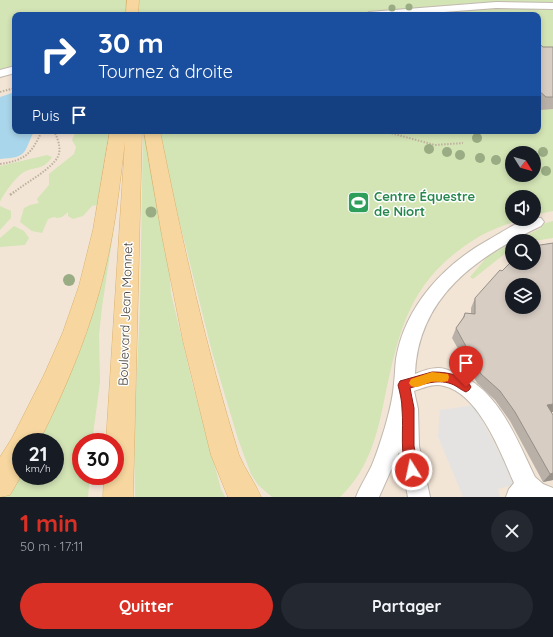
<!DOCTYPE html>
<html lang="fr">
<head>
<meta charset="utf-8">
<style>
	:root { --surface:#171b24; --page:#242831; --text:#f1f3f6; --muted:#9ea1a6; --accent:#d93025 }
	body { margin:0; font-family:Quicksand,sans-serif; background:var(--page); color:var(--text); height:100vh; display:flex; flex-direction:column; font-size:15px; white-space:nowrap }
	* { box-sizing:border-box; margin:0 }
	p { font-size:13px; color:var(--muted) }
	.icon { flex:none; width:22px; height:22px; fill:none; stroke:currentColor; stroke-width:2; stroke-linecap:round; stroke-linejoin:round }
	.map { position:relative; height:497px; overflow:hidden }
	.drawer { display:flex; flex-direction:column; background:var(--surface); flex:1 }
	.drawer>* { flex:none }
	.banner { position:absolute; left:12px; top:12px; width:529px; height:122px; border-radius:8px; box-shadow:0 2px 6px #0003; background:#1a4fa0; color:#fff; overflow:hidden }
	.needle { width:26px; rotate:127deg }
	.buttons { position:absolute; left:505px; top:146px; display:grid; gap:8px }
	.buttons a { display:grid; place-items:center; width:36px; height:36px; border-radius:50%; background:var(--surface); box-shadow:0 2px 6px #0003; font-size:20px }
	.speed { position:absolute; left:12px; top:433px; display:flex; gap:8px; font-size:20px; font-weight:700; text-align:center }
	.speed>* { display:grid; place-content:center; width:52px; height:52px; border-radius:50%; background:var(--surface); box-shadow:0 2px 6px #0003; line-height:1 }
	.speed small { font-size:10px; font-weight:400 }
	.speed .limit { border:6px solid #d22; background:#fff; color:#111 }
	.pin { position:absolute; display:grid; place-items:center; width:34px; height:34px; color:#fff; margin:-41px -17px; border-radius:50% 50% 50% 0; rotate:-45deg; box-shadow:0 0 4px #0007 }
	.pin .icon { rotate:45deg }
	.me { position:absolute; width:44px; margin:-22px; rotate:350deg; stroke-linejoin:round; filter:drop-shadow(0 0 3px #0008) }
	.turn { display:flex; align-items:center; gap:14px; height:84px; padding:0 20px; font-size:18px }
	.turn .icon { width:52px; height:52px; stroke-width:2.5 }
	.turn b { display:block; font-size:28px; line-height:34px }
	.then { display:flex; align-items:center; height:38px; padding:0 20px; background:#0003; gap:8px; font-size:15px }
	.round { display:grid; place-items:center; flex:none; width:42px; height:42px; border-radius:21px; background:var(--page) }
	.head { display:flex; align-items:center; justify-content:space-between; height:68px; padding:0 20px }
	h1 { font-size:24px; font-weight:700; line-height:30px; color:var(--accent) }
	.action { display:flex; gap:8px; margin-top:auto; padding:8px 20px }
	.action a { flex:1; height:46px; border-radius:24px; background:var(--accent); color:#fff; font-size:16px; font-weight:700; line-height:46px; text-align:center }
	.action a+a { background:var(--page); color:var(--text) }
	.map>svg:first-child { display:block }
	.commercial { fill:#f3e5d6; fill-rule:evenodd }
	.green { fill:#d3e4b5; fill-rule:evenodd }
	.parking { fill:#e5e3e1 }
	.water { fill:#aad6eb }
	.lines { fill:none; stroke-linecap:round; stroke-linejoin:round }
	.minor-casing { stroke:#c1b9af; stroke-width:2 }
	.major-casing { stroke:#dbb26f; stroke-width:1 }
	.path-far1 { stroke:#bfb19f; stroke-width:2; stroke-dasharray:1.5 1.5; stroke-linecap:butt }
	.path { stroke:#bfb19f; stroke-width:2.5; stroke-dasharray:2 2; stroke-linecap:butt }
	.minor { fill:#fff; fill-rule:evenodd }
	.major { fill:#f7d79f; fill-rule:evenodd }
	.tree { fill:#99ac83 }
	.wall { fill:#b9b0a8 }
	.shaded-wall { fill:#969088 }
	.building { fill:#d7cdc3; stroke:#969088; fill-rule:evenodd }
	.route { fill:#d93025; stroke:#8d1f18 }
	.slow { fill:#f59e0b }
	.labels { text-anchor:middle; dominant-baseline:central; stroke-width:3; stroke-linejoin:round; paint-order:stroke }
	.leisure-label { font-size:13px; font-weight:bold; fill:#27864d; stroke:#fff; text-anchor:start }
	.street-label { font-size:13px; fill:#474038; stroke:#fff }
</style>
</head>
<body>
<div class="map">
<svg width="553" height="497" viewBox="0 0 553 497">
	<rect width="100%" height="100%" fill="#f3f0e9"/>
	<path class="commercial" d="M486,2L553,4V497H0V71L15,66V131H538V15H336ZM512,153H534V175H512ZM512,197H534V219H512ZM512,241H534V263H512ZM512,285H534V307H512ZM21,442H55V476H21ZM81,442H115V476H81Z"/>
	<g class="green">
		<polygon points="0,0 553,0 553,4 486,2 336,15 15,15 15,66 0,71"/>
		<path d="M525,8L553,9V211L534,215V197H512V219H522C508,224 492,229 480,236C408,279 399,330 383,406C376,440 366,473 340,497H272L258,485L251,474L238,439L212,352L157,131H538V15H413L476,9ZM512,153H534V175H512Z"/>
		<polygon points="76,131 109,131 97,205 92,206 83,216 73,219 68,216 68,212 62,217 57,218 54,217 48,219 42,233 32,231 20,222 24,208 30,205 39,203 37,199 49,185 49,174 74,154 76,147 72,140"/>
		<polygon points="143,131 148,137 168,253 171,293 192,382 221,489 225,497 135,497 134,437 140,307"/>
		<path d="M47,155L52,157C43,171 35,166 24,172C16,177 4,193 0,202V166Z"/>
		<polygon points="0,206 11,211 11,218 0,230"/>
		<polygon points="553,221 553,238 534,241 515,241 541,228 539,225"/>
		<polygon points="14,226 24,231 29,238 25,245 0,247 0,238"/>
		<polygon points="108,234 113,234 102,307 99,335 100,382 92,442 81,442 81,476 90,476 88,497 2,497 21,465 21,476 55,476 55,442 34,442"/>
		<polygon points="512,242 512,248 473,279 470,277 487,257"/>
	</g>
	<polygon class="parking" points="474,405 516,484 498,489 500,497 463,497 438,437 440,410"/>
	<path class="water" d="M15,92V131H34C23,155 27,157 0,159V97Z"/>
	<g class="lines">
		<defs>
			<g id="minor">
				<polygon points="496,2 553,3 553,9 496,8 405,15 364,15 369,12"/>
				<polygon points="15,66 15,73 0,77 0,70"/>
				<path d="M534,217L541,218L544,222L541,226C478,256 418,296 415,374C422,371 430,368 438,368C444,368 448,370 453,372C498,387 516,438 535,477L543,484L553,488V497H506L509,489L514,483C501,453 479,394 444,386C434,383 423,388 414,391L418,409L419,446L430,497H408L399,452L379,497H356C360,486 367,476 372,465C377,453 381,440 385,427C389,413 393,398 394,383C395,375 395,367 396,359C405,306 444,264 490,239C502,232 521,219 534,219Z"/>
			</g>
			<g id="major">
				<polygon points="127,0 139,0 138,15 126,15"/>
				<path d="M110,131H142L133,497H103L104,476H115V442H106L125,141C120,181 116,222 107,261C93,324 68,384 39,442H21V476L10,495L0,497V457L12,438L44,375L63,332L79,286L93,230Z"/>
				<path d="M144,131H160C182,240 206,349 239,455C245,470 255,482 261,497H228L211,455L183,341L162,236Z"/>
			</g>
		</defs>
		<use href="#minor" class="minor-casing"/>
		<use href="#major" class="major-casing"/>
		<g class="path-far1">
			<polyline points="0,92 15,88"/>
			<polyline points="383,131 435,145 463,143"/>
			<path d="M0,164C26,160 31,154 42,131"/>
			<path d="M13,193C21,187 30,181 39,175C57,161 66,155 54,131"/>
		</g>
		<polyline class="path" points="10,195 14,192"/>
		<use href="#minor" class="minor"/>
		<use href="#major" class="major"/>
	</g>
	<g class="tree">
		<circle cx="409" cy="7" r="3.5"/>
		<circle cx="392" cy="8" r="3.5"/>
		<circle cx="477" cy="138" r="5"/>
		<circle cx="429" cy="149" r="5"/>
		<circle cx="447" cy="152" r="5"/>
		<circle cx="543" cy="152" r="5"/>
		<circle cx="460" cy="155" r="5"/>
		<circle cx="480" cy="158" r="5"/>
		<circle cx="496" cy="160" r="5"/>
		<circle cx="546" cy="171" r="5"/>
		<circle cx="151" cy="212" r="5.5"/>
		<circle cx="69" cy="280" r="6"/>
	</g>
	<g class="wall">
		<polygon points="538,43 543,47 553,47 553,109 541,110 538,107"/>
		<polygon points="475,298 553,415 553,480 543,482 510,421 495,400 477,383 452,338 456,328 462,319 465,313 471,313 471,308"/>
	</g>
	<g class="shaded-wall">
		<polygon points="553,404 553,412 541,415 547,405"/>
		<polygon points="553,473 553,480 543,482 550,474"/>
	</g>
	<g class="building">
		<polygon points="538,43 543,47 553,47 553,97 546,97 538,90"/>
		<path d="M553,243V404L547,405L553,415V473L550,474L515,412L500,391L481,374L456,328L464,317L465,313L475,314V298L500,270L502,271L512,261V263H534V246ZM512,285H534V307H512Z"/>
	</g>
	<path class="route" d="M432,372C444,372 465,374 471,387L469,390L466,392C461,390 458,387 454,385C439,378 425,384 410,388L414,408V446L419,470L417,474L412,476L408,474C399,454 404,431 402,409C402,401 400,393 398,385L400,381Z"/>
	<path class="slow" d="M432,372L448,374L449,377L448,381C442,383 436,381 431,382C424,384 418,389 411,386L409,383L411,379Z"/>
	<defs>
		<symbol id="stadium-square" viewBox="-11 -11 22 22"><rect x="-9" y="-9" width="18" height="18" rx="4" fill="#2e9e5b" stroke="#fff"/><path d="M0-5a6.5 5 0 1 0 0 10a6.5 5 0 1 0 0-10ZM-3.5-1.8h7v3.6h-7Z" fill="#fff"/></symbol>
	</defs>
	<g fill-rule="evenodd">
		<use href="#stadium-square" x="346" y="190" width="25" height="25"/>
	</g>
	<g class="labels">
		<g class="leisure-label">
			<text x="374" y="196">Centre Équestre<tspan x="374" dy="15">de Niort</tspan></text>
		</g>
		<g class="street-label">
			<text transform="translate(125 314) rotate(-88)">Boulevard Jean Monnet</text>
		</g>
	</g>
</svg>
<div class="buttons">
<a><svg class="needle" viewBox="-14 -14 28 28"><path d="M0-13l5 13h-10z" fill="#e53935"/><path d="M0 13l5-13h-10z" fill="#9ea1a6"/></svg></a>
<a><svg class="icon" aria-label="sound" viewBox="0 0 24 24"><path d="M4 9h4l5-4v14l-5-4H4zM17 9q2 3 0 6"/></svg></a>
<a><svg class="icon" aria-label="search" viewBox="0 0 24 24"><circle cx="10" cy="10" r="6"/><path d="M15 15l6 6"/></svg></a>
<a><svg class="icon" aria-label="layers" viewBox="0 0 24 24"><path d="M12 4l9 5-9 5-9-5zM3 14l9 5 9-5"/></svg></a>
</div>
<div class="speed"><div>21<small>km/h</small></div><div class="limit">30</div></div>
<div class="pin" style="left:466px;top:387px;background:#d93025"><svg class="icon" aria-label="arrive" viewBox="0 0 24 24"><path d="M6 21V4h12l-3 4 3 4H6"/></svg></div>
<svg class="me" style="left:412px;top:470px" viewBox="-20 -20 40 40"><circle r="17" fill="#d93025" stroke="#fff" stroke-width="3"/><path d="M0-11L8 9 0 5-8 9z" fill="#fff"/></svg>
<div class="banner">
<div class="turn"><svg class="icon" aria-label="right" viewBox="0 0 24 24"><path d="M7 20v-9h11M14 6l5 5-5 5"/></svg><div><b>30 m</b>Tournez à droite</div></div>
<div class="then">Puis<svg class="icon" aria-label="arrive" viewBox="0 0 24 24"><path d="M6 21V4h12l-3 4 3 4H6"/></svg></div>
</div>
</div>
<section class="drawer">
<div class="head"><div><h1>1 min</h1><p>50 m · 17:11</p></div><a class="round"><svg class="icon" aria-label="close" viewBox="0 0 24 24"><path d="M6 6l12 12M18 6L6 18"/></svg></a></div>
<div class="action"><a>Quitter</a><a>Partager</a></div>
</section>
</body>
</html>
